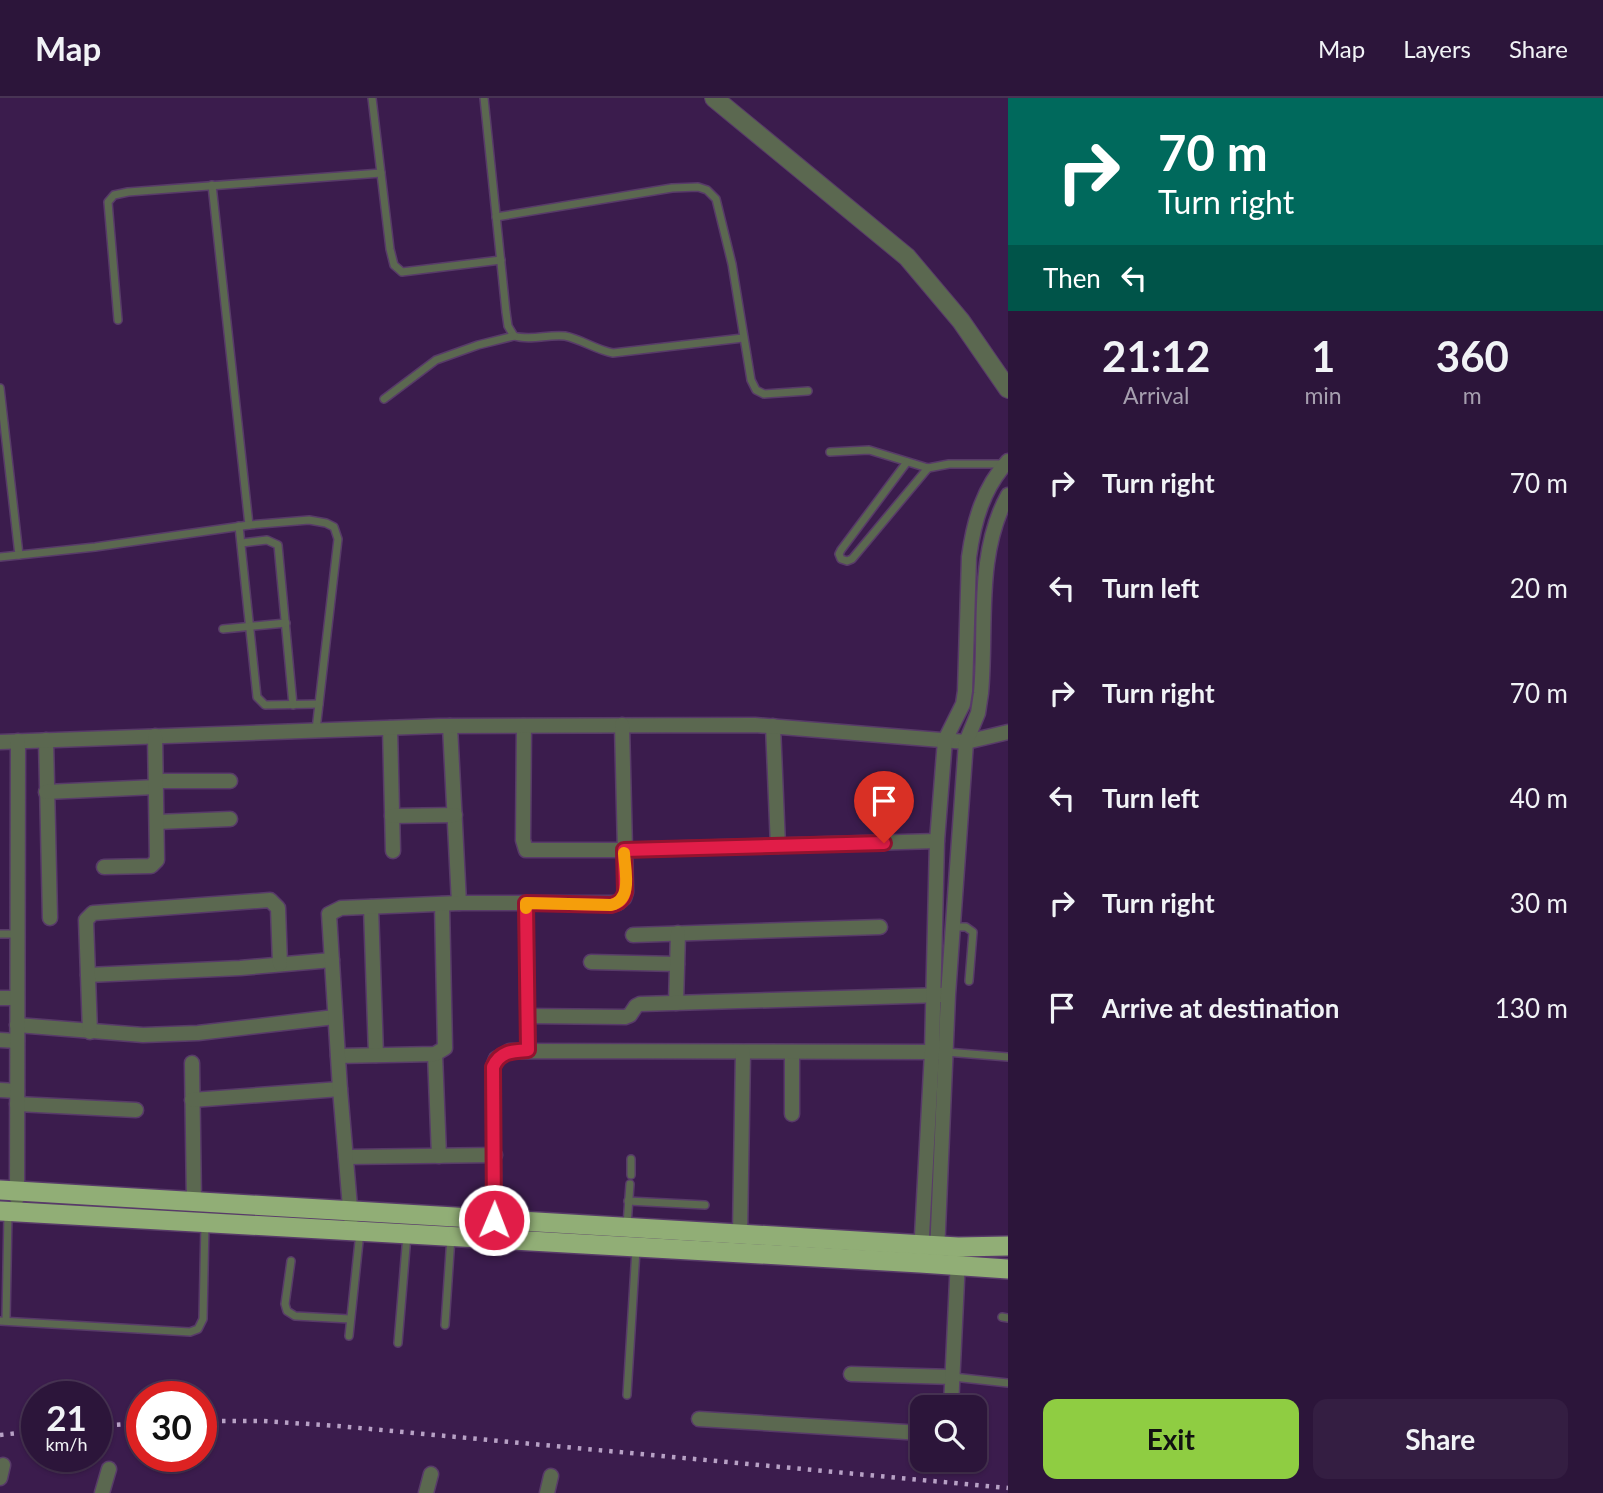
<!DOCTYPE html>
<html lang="en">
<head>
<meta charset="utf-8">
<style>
	:root { --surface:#2c153a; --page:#341e42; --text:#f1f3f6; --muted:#a69faf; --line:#483454; --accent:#8fcd42 }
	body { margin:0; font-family:Lato,sans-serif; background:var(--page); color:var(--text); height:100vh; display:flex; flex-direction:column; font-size:26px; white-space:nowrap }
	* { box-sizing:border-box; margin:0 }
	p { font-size:23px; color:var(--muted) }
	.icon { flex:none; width:38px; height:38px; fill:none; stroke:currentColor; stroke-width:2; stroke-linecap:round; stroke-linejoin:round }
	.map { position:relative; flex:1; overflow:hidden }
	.drawer { display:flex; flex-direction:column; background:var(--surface); width:595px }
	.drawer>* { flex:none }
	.banner { background:#00695c; color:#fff; overflow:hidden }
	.controls { position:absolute; left:910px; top:1297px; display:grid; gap:14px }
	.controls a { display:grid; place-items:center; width:77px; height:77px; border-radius:14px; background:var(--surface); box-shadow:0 2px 5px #0004,0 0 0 2px var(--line); font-size:35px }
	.speed { position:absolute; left:21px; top:1283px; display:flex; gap:14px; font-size:35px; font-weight:700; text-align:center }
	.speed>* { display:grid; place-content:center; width:91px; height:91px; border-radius:50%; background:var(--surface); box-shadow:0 2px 5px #0004,0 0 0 2px var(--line); line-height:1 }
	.speed small { font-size:18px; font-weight:400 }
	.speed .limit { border:10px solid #d22; background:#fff; color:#111 }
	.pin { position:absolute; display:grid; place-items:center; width:60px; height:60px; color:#fff; margin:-72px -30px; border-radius:50% 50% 50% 0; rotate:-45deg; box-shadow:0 0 7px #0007 }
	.pin .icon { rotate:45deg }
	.me { position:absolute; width:77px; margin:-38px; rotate:1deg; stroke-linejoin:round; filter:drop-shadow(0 0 5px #0008) }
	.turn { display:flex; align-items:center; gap:24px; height:147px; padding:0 35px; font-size:32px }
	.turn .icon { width:91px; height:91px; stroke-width:2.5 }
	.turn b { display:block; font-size:49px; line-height:60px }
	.then { display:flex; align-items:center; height:66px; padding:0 35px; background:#0003; gap:14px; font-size:26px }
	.eta { display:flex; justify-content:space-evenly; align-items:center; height:119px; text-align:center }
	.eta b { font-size:42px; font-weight:700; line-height:49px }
	.primary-button { display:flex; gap:14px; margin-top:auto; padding:14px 35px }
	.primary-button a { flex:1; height:80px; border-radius:14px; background:var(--accent); color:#111; font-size:28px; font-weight:700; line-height:80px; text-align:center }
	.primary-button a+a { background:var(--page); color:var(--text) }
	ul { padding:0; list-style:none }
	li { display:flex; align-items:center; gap:21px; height:105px; padding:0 35px }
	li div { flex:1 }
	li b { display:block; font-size:26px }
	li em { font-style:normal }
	header { display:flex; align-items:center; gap:42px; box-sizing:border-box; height:98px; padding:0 35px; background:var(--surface); border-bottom:2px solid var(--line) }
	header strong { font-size:33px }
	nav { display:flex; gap:38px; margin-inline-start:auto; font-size:24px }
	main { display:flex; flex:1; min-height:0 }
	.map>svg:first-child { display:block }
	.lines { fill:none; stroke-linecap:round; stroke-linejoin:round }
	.service-casing { stroke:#583b69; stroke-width:10 }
	.minor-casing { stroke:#583b69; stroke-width:17 }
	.tertiary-casing { stroke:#583b69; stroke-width:20 }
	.trunk-casing { stroke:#583b69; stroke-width:22 }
	.service { stroke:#5b6850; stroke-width:7 }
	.minor { stroke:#5b6850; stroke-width:14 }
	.tertiary { stroke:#5b6850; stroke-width:18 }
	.trunk { stroke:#91ae76; stroke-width:19 }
	.rail { stroke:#b7a1c5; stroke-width:4.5; stroke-dasharray:3.5 7; stroke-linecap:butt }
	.route-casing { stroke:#92132f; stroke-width:18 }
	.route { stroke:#e11d48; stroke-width:12 }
	.slow { stroke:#f59e0b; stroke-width:12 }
</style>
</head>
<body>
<header>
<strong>Map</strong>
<nav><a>Map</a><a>Layers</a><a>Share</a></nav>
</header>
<main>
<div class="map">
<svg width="1008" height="1395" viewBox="0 0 1008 1395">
	<rect width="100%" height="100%" fill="#3b1c4d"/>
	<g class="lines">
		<defs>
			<g id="service">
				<polyline points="372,0 390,151 394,167 402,174 501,162"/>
				<path d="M484,0L506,214L508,228L514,238C531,243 548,236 565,238C581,241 596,252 613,255L743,240"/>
				<polyline points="212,87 249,427"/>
				<polyline points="496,119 672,90 698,89 707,92 716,101 732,166 751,282 756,292 764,296 808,293"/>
				<polyline points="118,222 108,104 114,97 128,94 381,75"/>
				<polyline points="0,290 19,457"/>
				<polyline points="384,301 436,262 478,247 514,238"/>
				<polyline points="830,354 869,352 928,370 949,366 1004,366"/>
				<polyline points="907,364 841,452 839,456 841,461 847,463 852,461 928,370"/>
				<polyline points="239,428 257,599 265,607 319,606"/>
				<polyline points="242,445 267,442 278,447 293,607"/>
				<polyline points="0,459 95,449 249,427 309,422 326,425 334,429 338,441 316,632"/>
				<polyline points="223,531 286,525"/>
				<polyline points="953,829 966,829 973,834 969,883"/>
				<polyline points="0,836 18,836"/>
				<polyline points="946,954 1008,959"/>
				<polyline points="631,1077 631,1061"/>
				<polyline points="628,1103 705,1107"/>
				<polyline points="627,1127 630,1086"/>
				<polyline points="291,1163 285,1206 287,1213 295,1218 350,1221"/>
				<polyline points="1002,1219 1008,1220"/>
				<polyline points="0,1223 190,1234 198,1231 203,1221 205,1125"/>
				<polyline points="6,1223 8,1115"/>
				<polyline points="445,1227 451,1139"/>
				<polyline points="349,1238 360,1134"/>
				<polyline points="398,1245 407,1137"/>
				<polyline points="953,1279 1008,1285"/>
				<polyline points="627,1297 636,1152"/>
			</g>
			<g id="minor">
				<polyline points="450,628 459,805"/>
				<polyline points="524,628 523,742 526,752 624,752 937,743"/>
				<polyline points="773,628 778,748"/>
				<polyline points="390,630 393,753"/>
				<polyline points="46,642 50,820"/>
				<polyline points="0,644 439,628 755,627 966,644 1008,634"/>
				<polyline points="156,683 230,683"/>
				<polyline points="46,694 156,689"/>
				<polyline points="392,718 455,717"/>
				<polyline points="157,724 230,721"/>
				<polyline points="104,769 151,768 157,762 155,638"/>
				<polyline points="526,805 528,952"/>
				<polyline points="371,809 376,957"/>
				<polyline points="633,837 880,829"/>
				<polyline points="591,864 677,866"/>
				<polyline points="88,877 240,870 332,862"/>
				<polyline points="0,900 17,900"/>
				<polyline points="676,905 678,835"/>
				<polyline points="528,918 625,919 630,917 636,908 640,906 943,897"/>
				<polyline points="17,927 143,937 198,935 335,919"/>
				<polyline points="90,934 86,822 93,815 270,802 278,810 280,866"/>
				<polyline points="0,942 17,943"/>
				<polyline points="792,954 792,1016"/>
				<polyline points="435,956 439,1058"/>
				<polyline points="338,958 435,956 445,950 442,806"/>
				<polyline points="192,965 194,1105"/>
				<polyline points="0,992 17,993"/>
				<polyline points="192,1002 340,991"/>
				<polyline points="17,1006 136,1012"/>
				<polyline points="346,1059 495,1057"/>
				<polyline points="17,1100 18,643"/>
				<polyline points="351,1121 340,991 329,816 341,810 459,805 618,805 624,800 626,794 622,627"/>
				<polyline points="494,1122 493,969 496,961 510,953 940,954"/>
				<polyline points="740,1136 743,954"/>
				<path d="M937,1155L948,897L966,644L978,615L981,595C987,530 975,457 1008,397"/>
				<path d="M921,1156L932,954L937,743L945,642L963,606L965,593L969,459C974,423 983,390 1008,363"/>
				<polyline points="851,1276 953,1279"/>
				<polyline points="951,1309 958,1161"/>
				<polyline points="699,1321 922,1335"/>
				<polyline points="0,1380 3,1367"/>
				<polyline points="102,1395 109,1371"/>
				<polyline points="426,1395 431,1376"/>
				<polyline points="547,1395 551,1378"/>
			</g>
			<polyline id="tertiary" points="714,0 907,159 961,223 1008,291"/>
			<g id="trunk">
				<polyline points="0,1092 958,1149 1008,1148"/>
				<polyline points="0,1113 920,1165 1008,1171"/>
			</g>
		</defs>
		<use href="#service" class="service-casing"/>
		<use href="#minor" class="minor-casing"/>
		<use href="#tertiary" class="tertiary-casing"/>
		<use href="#trunk" class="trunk-casing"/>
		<use href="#service" class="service"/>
		<use href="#minor" class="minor"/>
		<use href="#tertiary" class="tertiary"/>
		<use href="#trunk" class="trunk"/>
		<g class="rail">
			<polyline points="201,1323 263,1323 338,1328 1008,1390"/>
			<polyline points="96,1328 142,1325"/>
			<polyline points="0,1337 37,1333"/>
		</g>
	</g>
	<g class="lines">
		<defs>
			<path id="route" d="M494,1122L493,969C500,953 513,953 528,952L526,805L611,807C619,805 623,802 625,794L624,752L884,745"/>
		</defs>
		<use href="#route" class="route-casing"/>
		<use href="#route" class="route"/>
		<path class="slow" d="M526,810V805L611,807C633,802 625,773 624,755"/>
	</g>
</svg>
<div class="controls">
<a><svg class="icon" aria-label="search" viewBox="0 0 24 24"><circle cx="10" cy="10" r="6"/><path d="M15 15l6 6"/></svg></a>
</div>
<div class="speed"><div>21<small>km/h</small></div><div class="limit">30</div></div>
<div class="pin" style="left:884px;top:745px;background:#d93025"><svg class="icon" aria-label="arrive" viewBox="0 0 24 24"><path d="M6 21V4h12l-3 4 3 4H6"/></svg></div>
<svg class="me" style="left:494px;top:1122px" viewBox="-20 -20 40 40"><circle r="17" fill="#e11d48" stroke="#fff" stroke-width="3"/><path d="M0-11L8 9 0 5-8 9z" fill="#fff"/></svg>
</div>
<section class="drawer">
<div class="banner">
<div class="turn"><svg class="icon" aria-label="right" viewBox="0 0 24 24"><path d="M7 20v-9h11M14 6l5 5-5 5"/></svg><div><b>70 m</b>Turn right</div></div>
<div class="then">Then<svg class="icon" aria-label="left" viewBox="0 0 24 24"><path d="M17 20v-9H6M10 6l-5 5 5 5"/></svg></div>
</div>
<div class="eta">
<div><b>21:12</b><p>Arrival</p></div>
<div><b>1</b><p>min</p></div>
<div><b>360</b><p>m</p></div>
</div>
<ul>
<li><svg class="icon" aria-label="right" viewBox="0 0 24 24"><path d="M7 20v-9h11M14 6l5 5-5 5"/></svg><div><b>Turn right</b></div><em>70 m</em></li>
<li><svg class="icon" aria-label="left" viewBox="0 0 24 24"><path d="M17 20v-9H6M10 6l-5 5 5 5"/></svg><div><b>Turn left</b></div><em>20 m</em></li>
<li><svg class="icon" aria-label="right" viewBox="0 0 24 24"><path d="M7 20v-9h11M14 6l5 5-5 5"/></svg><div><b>Turn right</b></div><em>70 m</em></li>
<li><svg class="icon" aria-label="left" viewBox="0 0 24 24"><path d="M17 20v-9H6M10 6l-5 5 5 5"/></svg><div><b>Turn left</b></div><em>40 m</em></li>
<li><svg class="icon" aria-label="right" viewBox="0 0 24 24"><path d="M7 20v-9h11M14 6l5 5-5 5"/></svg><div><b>Turn right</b></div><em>30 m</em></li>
<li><svg class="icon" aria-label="arrive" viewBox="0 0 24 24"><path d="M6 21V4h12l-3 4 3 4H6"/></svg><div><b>Arrive at destination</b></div><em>130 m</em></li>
</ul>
<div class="primary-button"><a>Exit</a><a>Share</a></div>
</section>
</main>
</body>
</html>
